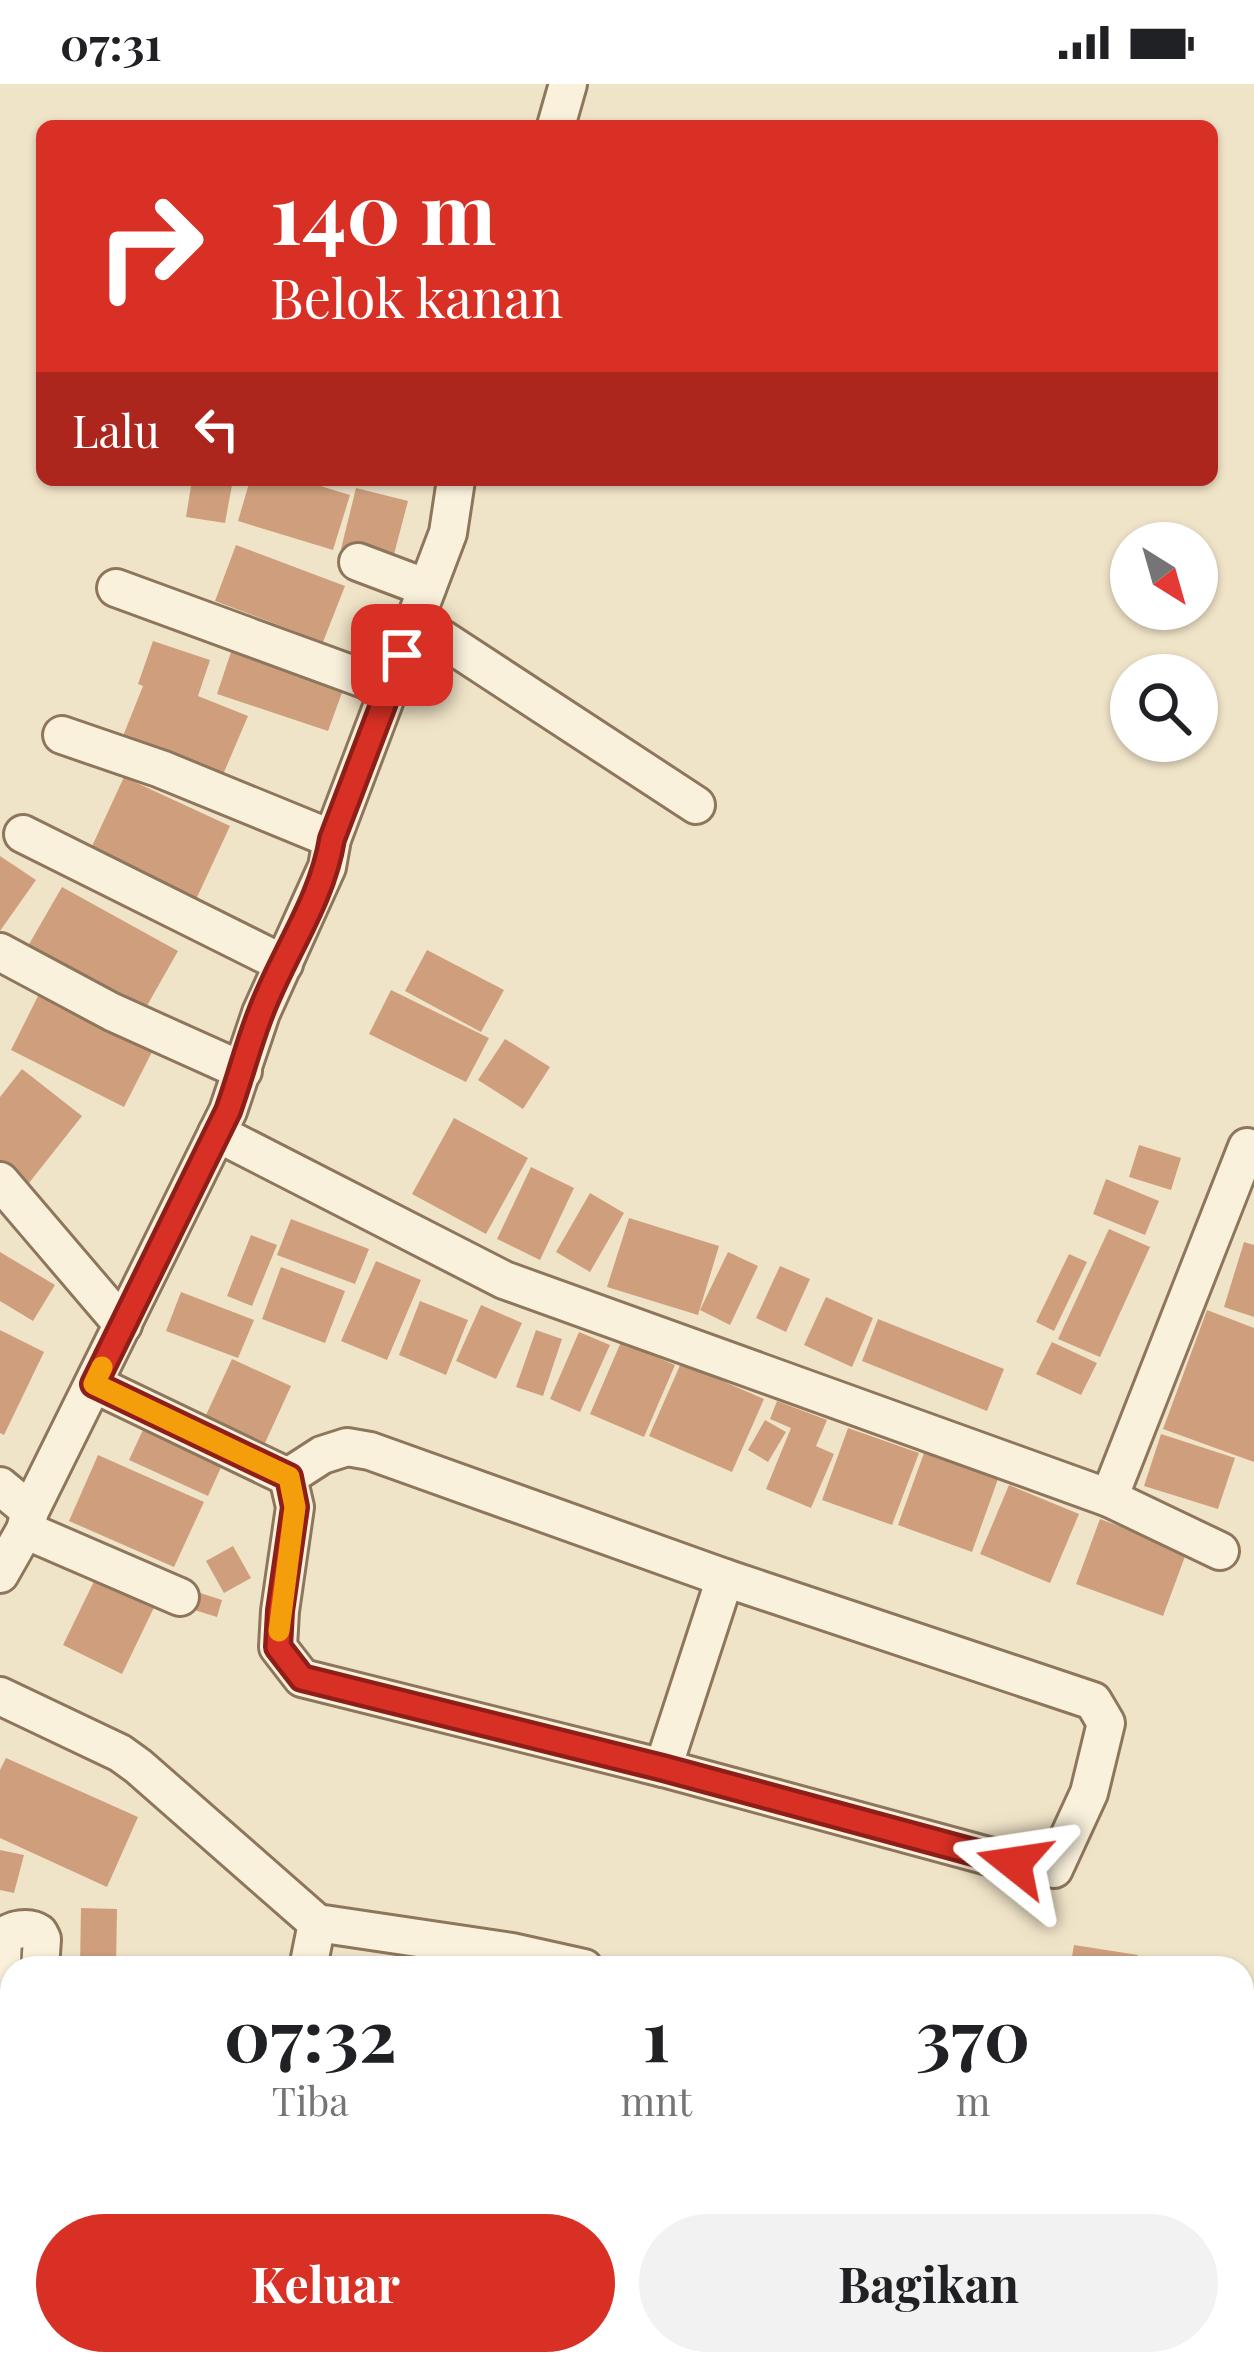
<!DOCTYPE html>
<html lang="id">
<head>
<meta charset="utf-8">
<style>
	:root { --surface:#fff; --page:#f2f2f2; --text:#202124; --muted:#757577; --accent:#d93025 }
	body { margin:0; font-family:"Playfair Display",serif; background:var(--page); color:var(--text); height:100vh; display:flex; flex-direction:column; font-size:45px; white-space:nowrap }
	* { box-sizing:border-box; margin:0 }
	p { font-size:39px; color:var(--muted) }
	.icon { flex:none; width:66px; height:66px; fill:none; stroke:currentColor; stroke-width:2; stroke-linecap:round; stroke-linejoin:round }
	.map { position:relative; flex:1; overflow:hidden }
	.side { position:absolute; left:0px; top:1872px; width:1254px; height:420px; display:flex; flex-direction:column; background:var(--surface); border-radius:36px 36px 0 0; box-shadow:0 3px 9px #0004 }
	.side>* { flex:none }
	.top-card { position:absolute; left:36px; top:36px; width:1182px; height:366px; border-radius:18px; box-shadow:0 3px 9px #0004; background:#d93025; color:#fff; overflow:hidden }
	.needle { width:78px; rotate:143deg }
	.fabs { position:absolute; left:1110px; top:438px; display:grid; gap:24px }
	.fabs a { display:grid; place-items:center; width:108px; height:108px; border-radius:50%; background:var(--surface); box-shadow:0 3px 9px #0004; font-size:60px }
	.pin { position:absolute; display:grid; place-items:center; width:102px; height:102px; color:#fff; margin:-51px; border-radius:24px; box-shadow:0 6px 18px #0006 }
	.me { position:absolute; width:132px; margin:-66px; rotate:285deg; stroke-linejoin:round; filter:drop-shadow(0 0 9px #0008) }
	.turn { display:flex; align-items:center; gap:42px; height:252px; padding:0 36px; font-size:54px }
	.turn .icon { width:156px; height:156px; stroke-width:2.5 }
	.turn b { display:block; font-size:84px; line-height:102px }
	.then { display:flex; align-items:center; height:114px; padding:0 36px; background:#0003; gap:24px; font-size:45px }
	.eta { display:flex; justify-content:space-evenly; align-items:center; height:204px; text-align:center }
	.eta b { font-size:72px; font-weight:700; line-height:84px }
	.cta { display:flex; gap:24px; margin-top:auto; padding:24px 36px }
	.cta a { flex:1; height:138px; border-radius:72px; background:var(--accent); color:#fff; font-size:48px; font-weight:700; line-height:138px; text-align:center }
	.cta a+a { background:var(--page); color:var(--text) }
	.status { display:flex; justify-content:space-between; align-items:center; height:84px; padding:0 60px; background:var(--surface); direction:ltr }
	.status svg { height:33px; fill:currentColor }
	.map>svg:first-child { display:block }
	.building { fill:#cf9f7d }
	.lines { fill:none; stroke-linecap:round; stroke-linejoin:round }
	.minor-casing { stroke:#8d765c; stroke-width:42 }
	.minor { stroke:#faf1dc; stroke-width:36 }
	.route-casing { stroke:#8d1f18; stroke-width:30 }
	.route { stroke:#d93025; stroke-width:21 }
	.slow { stroke:#f59e0b; stroke-width:21 }
</style>
</head>
<body>
<div class="status"><b>07:31</b><svg viewBox="0 0 49 12"><path d="M0 12V9h3v3zM5 12V6h3v6zM10 12V3h3v9zM15 12V0h3v12zM26 1h20v11H26zM47 4h2v5h-2z"/></svg></div>
<div class="map">
<svg width="1254" height="2292" viewBox="0 0 1254 2292">
	<rect width="100%" height="100%" fill="#f0e4c8"/>
	<g class="building">
		<polygon points="192,396 233,396 225,439 186,433"/>
		<polygon points="250,396 301,396 350,411 333,466 238,437"/>
		<polygon points="356,404 408,417 392,478 341,465"/>
		<polygon points="236,461 345,502 323,558 215,517"/>
		<polygon points="153,557 210,576 198,612 248,632 222,693 123,652 143,602 138,600"/>
		<polygon points="231,568 343,606 328,647 217,610"/>
		<polygon points="124,693 230,742 193,822 87,773"/>
		<polygon points="0,772 36,796 0,847"/>
		<polygon points="62,803 178,867 144,927 28,862"/>
		<polygon points="427,866 504,906 481,948 405,907"/>
		<polygon points="42,904 155,962 124,1023 11,966"/>
		<polygon points="391,906 489,954 466,998 369,950"/>
		<polygon points="505,955 550,983 523,1025 478,996"/>
		<polygon points="22,985 82,1032 25,1104 0,1084 0,1013"/>
		<polygon points="454,1034 528,1074 486,1150 412,1110"/>
		<polygon points="1139,1061 1181,1074 1171,1106 1129,1093"/>
		<polygon points="531,1083 574,1104 540,1176 497,1155"/>
		<polygon points="1106,1095 1159,1117 1145,1151 1093,1130"/>
		<polygon points="590,1109 624,1129 590,1188 556,1168"/>
		<polygon points="629,1134 719,1162 698,1231 607,1203"/>
		<polygon points="291,1135 369,1165 355,1200 277,1171"/>
		<polygon points="1109,1145 1150,1163 1100,1273 1058,1255"/>
		<polygon points="251,1151 277,1161 252,1222 227,1212"/>
		<polygon points="1244,1158 1254,1161 1254,1233 1224,1223"/>
		<polygon points="0,1168 55,1201 33,1237 0,1217"/>
		<polygon points="728,1168 758,1182 730,1241 700,1226"/>
		<polygon points="1069,1170 1087,1178 1054,1247 1036,1238"/>
		<polygon points="376,1177 421,1196 387,1276 341,1257"/>
		<polygon points="780,1182 810,1195 786,1248 756,1234"/>
		<polygon points="281,1183 345,1207 325,1259 262,1235"/>
		<polygon points="181,1208 254,1236 238,1274 166,1247"/>
		<polygon points="826,1213 873,1234 852,1283 804,1261"/>
		<polygon points="420,1217 468,1236 446,1291 399,1271"/>
		<polygon points="481,1221 522,1239 496,1295 456,1277"/>
		<polygon points="1207,1226 1254,1244 1254,1378 1163,1345"/>
		<polygon points="878,1235 1004,1285 987,1327 862,1277"/>
		<polygon points="0,1246 44,1268 4,1351 0,1349"/>
		<polygon points="536,1246 562,1255 543,1312 516,1303"/>
		<polygon points="579,1248 610,1261 580,1328 550,1315"/>
		<polygon points="621,1258 675,1281 644,1353 590,1330"/>
		<polygon points="1052,1258 1097,1279 1081,1311 1036,1290"/>
		<polygon points="232,1275 291,1302 265,1359 206,1331"/>
		<polygon points="681,1279 764,1315 732,1388 649,1352"/>
		<polygon points="777,1317 827,1336 816,1362 834,1370 811,1424 766,1405 791,1344 770,1335"/>
		<polygon points="148,1335 227,1370 208,1412 129,1376"/>
		<polygon points="765,1336 786,1348 768,1378 748,1366"/>
		<polygon points="848,1344 919,1369 892,1441 822,1416"/>
		<polygon points="1161,1350 1235,1374 1218,1425 1144,1402"/>
		<polygon points="924,1369 998,1395 972,1468 898,1441"/>
		<polygon points="98,1371 204,1418 174,1483 69,1437"/>
		<polygon points="1009,1401 1079,1430 1050,1499 980,1470"/>
		<polygon points="1100,1435 1187,1467 1163,1532 1076,1500"/>
		<polygon points="233,1462 251,1494 224,1509 206,1477"/>
		<polygon points="101,1483 160,1511 122,1590 63,1561"/>
		<polygon points="194,1507 222,1516 217,1533 188,1524"/>
		<polygon points="6,1674 138,1733 107,1803 0,1754 0,1686"/>
		<polygon points="0,1766 24,1771 14,1809 0,1806"/>
		<polygon points="81,1824 117,1825 116,1884 80,1884"/>
		<polygon points="1074,1861 1138,1871 1135,1884 1070,1884"/>
		<polygon points="351,1874 413,1881 412,1884 350,1884"/>
		<polygon points="0,2269 12,2269 12,2280 51,2280 51,2292 0,2292"/>
		<polygon points="193,2280 219,2280 228,2288 224,2292 183,2292"/>
		<polygon points="1165,2280 1225,2280 1223,2292 1163,2292"/>
	</g>
	<g class="lines">
		<defs>
			<g id="minor">
				<polyline points="556,42 568,0"/>
				<polyline points="358,478 427,504"/>
				<polyline points="116,504 389,604"/>
				<polyline points="415,537 696,721"/>
				<polyline points="62,651 161,685 332,755"/>
				<polyline points="23,750 284,880"/>
				<polyline points="0,868 112,928 243,987"/>
				<polyline points="217,1049 504,1196 1109,1414 1220,1467"/>
				<polyline points="0,1097 123,1241"/>
				<polyline points="94,1300 288,1393"/>
				<polygon points="347,1363 370,1367 725,1494 663,1684 302,1594 278,1563 280,1527 295,1423 288,1393 322,1371"/>
				<polyline points="0,1402 30,1427"/>
				<polyline points="1109,1414 1247,1063"/>
				<polyline points="25,1446 180,1513"/>
				<polyline points="0,1490 25,1446 30,1427 228,1027 261,929 327,783 332,755 448,449 456,396"/>
				<polyline points="0,1612 120,1669 138,1682 317,1839 512,1868 584,1884"/>
				<polyline points="663,1684 1014,1779 1054,1785 1089,1709 1106,1639 1093,1617 725,1494"/>
				<polyline points="308,1884 317,1839"/>
				<path d="M0,1931L3,1853C12,1845 29,1842 39,1849L42,1855L40,1884"/>
				<polyline points="0,2105 12,2106"/>
				<polyline points="89,2280 95,2292"/>
				<polyline points="601,2280 676,2292"/>
				<polyline points="839,2292 841,2280"/>
			</g>
		</defs>
		<use href="#minor" class="minor-casing"/>
		<use href="#minor" class="minor"/>
	</g>
	<g class="lines">
		<defs>
			<path id="route" d="M402,571L332,755C322,817 283,870 261,928C248,961 240,994 228,1027L94,1300L289,1393L295,1423L280,1527L278,1563L302,1594L663,1684L1014,1779"/>
		</defs>
		<use href="#route" class="route-casing"/>
		<use href="#route" class="route"/>
		<polyline class="slow" points="102,1283 94,1300 289,1393 295,1423 279,1547"/>
	</g>
</svg>
<div class="fabs">
<a><svg class="needle" viewBox="-14 -14 28 28"><path d="M0-13l5 13h-10z" fill="#e53935"/><path d="M0 13l5-13h-10z" fill="#757577"/></svg></a>
<a><svg class="icon" aria-label="search" viewBox="0 0 24 24"><circle cx="10" cy="10" r="6"/><path d="M15 15l6 6"/></svg></a>
</div>
<div class="pin" style="left:402px;top:571px;background:#d93025"><svg class="icon" aria-label="arrive" viewBox="0 0 24 24"><path d="M6 21V4h12l-3 4 3 4H6"/></svg></div>
<svg class="me" style="left:1014px;top:1779px" viewBox="-20 -20 40 40"><path d="M0-17L14 15 0 8-14 15z" fill="#d93025" stroke="#fff" stroke-width="4"/></svg>
<div class="top-card">
<div class="turn"><svg class="icon" aria-label="right" viewBox="0 0 24 24"><path d="M7 20v-9h11M14 6l5 5-5 5"/></svg><div><b>140 m</b>Belok kanan</div></div>
<div class="then">Lalu<svg class="icon" aria-label="left" viewBox="0 0 24 24"><path d="M17 20v-9H6M10 6l-5 5 5 5"/></svg></div>
</div>
<section class="side">
<div class="eta">
<div><b>07:32</b><p>Tiba</p></div>
<div><b>1</b><p>mnt</p></div>
<div><b>370</b><p>m</p></div>
</div>
<div class="cta"><a>Keluar</a><a>Bagikan</a></div>
</section>
</div>
</body>
</html>
